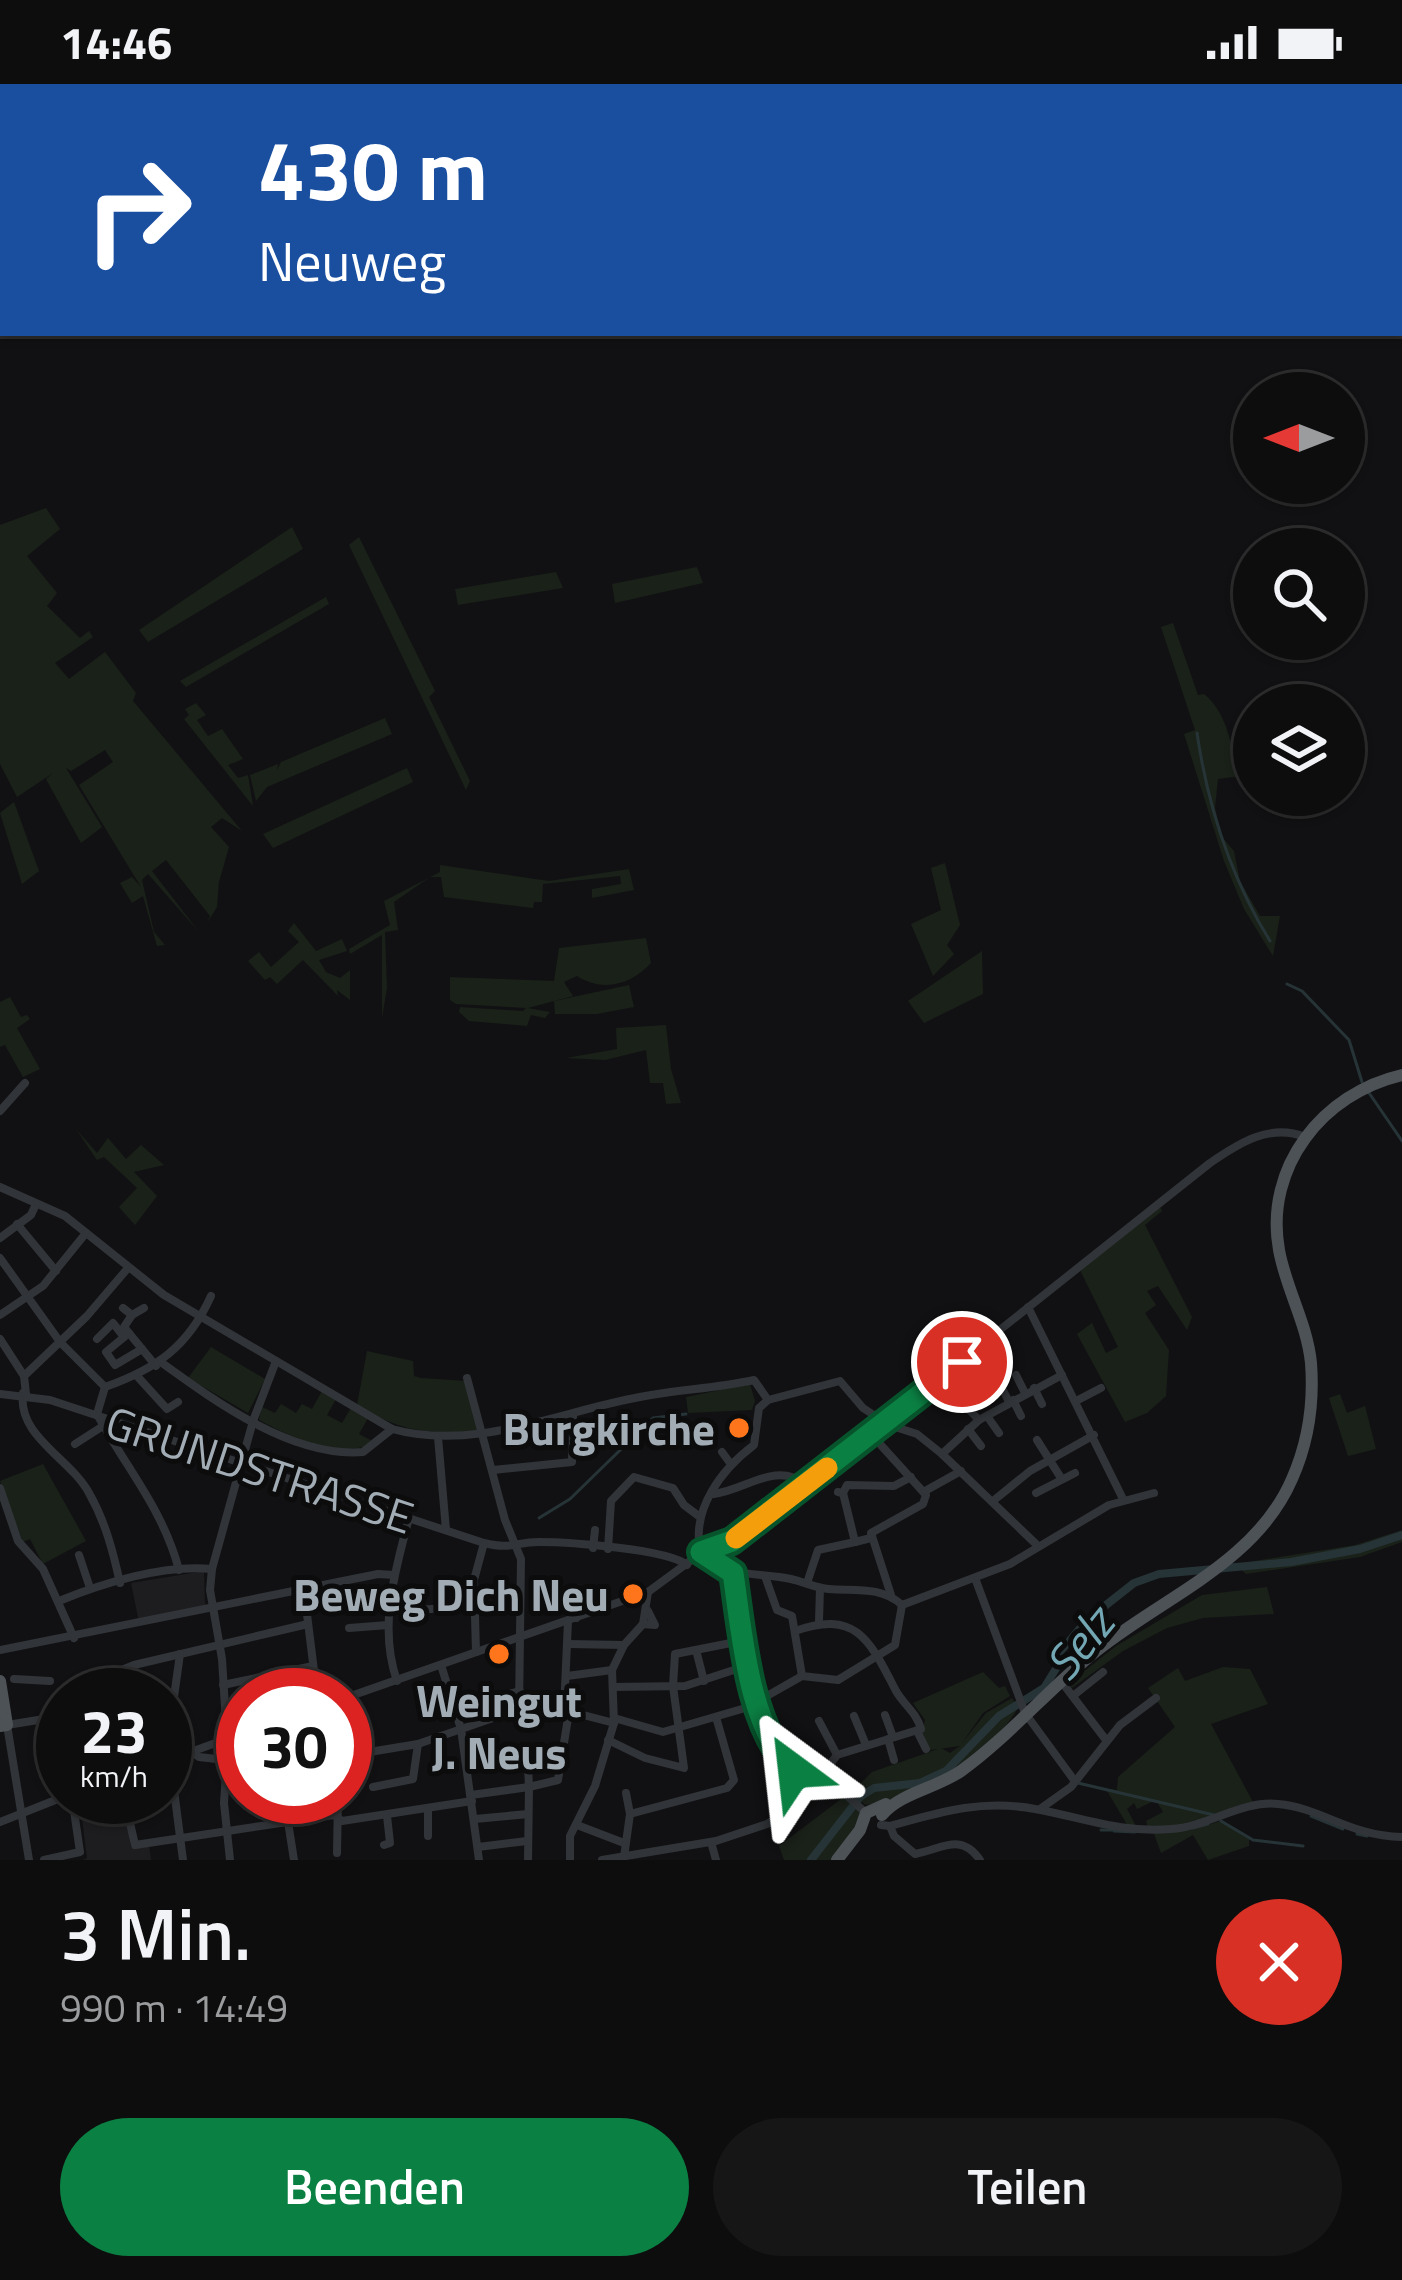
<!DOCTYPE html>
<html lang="de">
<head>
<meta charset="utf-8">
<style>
	:root { --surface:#0d0d0e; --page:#161617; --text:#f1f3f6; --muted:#9a9c9e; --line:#2d2d2e; --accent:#0b8043 }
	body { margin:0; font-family:"Titillium Web",sans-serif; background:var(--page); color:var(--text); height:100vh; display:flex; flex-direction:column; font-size:45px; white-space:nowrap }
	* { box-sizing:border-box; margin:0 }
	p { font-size:39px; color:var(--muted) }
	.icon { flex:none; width:66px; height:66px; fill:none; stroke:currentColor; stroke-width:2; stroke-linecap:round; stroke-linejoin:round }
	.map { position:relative; height:1776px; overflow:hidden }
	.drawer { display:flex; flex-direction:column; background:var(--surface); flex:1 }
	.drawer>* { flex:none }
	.guide { position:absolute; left:0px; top:0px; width:1404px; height:252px; box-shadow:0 3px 9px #0004,0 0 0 3px var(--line); background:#1a4fa0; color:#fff; overflow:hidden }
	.needle { width:78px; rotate:270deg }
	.fabs { position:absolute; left:1233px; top:288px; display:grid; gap:24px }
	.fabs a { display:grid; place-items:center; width:132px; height:132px; border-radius:50%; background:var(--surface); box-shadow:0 3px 9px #0004,0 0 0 3px var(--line); font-size:60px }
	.speed { position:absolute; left:36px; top:1584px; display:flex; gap:24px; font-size:60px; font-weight:700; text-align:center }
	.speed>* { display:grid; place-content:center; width:156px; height:156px; border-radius:50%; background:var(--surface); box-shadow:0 3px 9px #0004,0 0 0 3px var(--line); line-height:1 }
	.speed small { font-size:30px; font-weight:400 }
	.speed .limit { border:18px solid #d22; background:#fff; color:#111 }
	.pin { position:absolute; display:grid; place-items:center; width:102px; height:102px; color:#fff; margin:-51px; border:6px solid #fff; border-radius:50%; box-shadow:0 3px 12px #0007 }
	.me { position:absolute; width:132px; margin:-66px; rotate:330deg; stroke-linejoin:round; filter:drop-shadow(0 0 9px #0008) }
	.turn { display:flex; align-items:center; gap:42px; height:252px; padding:0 60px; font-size:54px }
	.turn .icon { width:156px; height:156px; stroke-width:2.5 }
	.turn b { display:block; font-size:84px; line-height:102px }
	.round { display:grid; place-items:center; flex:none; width:126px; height:126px; border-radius:63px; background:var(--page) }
	.summary { display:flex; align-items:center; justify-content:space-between; height:204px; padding:0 60px }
	h1 { font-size:72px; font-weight:600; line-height:90px }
	.action { display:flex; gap:24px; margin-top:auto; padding:24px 60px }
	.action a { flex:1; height:138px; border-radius:72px; background:var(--accent); color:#fff; font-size:48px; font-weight:600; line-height:138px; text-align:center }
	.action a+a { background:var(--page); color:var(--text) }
	.status { display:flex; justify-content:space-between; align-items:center; height:84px; padding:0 60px; background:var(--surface); direction:ltr }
	.status svg { height:33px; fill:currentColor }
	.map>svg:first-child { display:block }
	.built { fill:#1d1d20 }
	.green { fill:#1a2119 }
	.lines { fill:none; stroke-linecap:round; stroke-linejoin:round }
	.stream { stroke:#263437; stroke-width:3 }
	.river { stroke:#263437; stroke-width:8 }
	.minor { stroke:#313438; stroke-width:8 }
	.major { stroke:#4d5257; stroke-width:12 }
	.route-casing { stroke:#07532c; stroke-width:30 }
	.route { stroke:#0b8043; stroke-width:21 }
	.slow { stroke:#f59e0b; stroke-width:21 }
	.poi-dot { fill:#ff751c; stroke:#0c0c0d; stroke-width:4.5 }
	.labels { text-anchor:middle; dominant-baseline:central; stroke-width:10; stroke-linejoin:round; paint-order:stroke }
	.poi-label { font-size:45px; font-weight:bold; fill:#a1acb5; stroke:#0c0c0d; text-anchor:end }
	.street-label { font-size:45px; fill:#a1acb5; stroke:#0c0c0d }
	.water-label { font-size:48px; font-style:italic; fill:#73a7b4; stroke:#0c0c0d }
</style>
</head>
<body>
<div class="status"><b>14:46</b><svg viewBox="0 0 49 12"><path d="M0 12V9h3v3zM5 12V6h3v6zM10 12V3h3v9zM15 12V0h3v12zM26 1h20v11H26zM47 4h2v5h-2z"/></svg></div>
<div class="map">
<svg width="1402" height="1776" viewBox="0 0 1402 1776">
	<rect width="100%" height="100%" fill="#111113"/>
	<g class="built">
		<polygon points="204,1487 205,1522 139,1538 131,1499"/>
		<polygon points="123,1718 131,1763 149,1761 151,1776 83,1776 87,1774 81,1727 104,1726"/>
	</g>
	<g class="green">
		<polygon points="46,424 60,445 27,472 57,509 47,522 80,554 89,547 93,553 55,579 69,595 105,568 136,609 133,617 242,747 222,734 211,743 229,763 211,826 219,796 217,823 207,839 210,832 166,776 152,787 199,848 148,790 142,796 154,848 165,861 157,862 143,812 132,819 120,799 132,793 141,803 79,701 113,678 105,666 71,687 66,684 102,743 81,759 46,695 53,689 17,713 0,680 0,441"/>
		<polygon points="292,443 303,465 148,558 139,546"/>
		<polygon points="359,453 435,607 429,613 470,697 466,706 349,461"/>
		<polygon points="697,483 703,499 615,519 612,500"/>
		<polygon points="556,488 563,504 458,521 455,505"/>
		<polygon points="326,513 329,520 186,603 180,597"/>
		<path d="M1173,539L1198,611L1204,610C1229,630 1230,664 1241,692L1218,695L1215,723L1221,752L1234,767L1240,797L1260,832H1280L1273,872L1244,825L1224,777L1184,650L1195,646L1161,543Z"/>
		<polygon points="196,619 206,631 197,636 208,652 222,645 243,675 228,681 238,694 248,691 253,722 184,635 189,631 185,625"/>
		<polygon points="385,634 392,650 267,703 256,717 250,691 278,680 277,686 281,678"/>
		<polygon points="407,684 413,698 273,764 263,750"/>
		<polygon points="14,718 39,787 22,800 0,729"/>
		<polygon points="945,779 960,841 947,861 954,870 933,892 911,840 941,826 931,784"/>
		<polygon points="440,781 549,797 629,785 634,806 592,814 592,805 621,800 620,792 543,800 542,818 534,818 533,824 444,813 441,793 430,793 394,818 398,846 385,848 387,904 382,934 382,851 350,870 349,865 390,841 384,817 440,788"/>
		<polygon points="294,839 316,867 342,855 347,867 319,876 326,888 340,894 350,886 350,916 337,906 338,912 303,876 277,900 270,893 265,896 248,877 259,868 271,883 299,858 288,847"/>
		<path d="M646,854L651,879C632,900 604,909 577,892L564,898L573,912L528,924L550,928L545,934L531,931L527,942L469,937L459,928L460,923L523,927L526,924L456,920L450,916V893L554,897L559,864Z"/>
		<polygon points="982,867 983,910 924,939 908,917"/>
		<polygon points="629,901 634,923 597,930 555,930 554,917"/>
		<polygon points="10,913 21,933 27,931 30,935 17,944 40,985 23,993 5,961 0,963 0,918"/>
		<polygon points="666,941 671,985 681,1019 666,1020 663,999 650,999 646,966 605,976 566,974 617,965 616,944"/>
		<polygon points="76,1045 97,1069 108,1054 126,1075 141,1061 164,1081 134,1088 157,1112 135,1141 119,1123 137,1104 104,1073 97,1076"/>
		<polygon points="1160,1123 1162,1127 1145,1141 1192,1233 1187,1246 1158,1202 1147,1207 1156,1221 1145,1229 1169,1266 1166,1312 1147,1329 1125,1338 1077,1250 1092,1239 1106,1269 1118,1263 1080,1186"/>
		<polygon points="211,1263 265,1295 248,1329 188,1294"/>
		<path d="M367,1267L413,1277L414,1292L421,1294L466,1297L478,1347C423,1350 403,1348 357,1321Z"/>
		<polygon points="750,1300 755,1317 752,1326 688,1329 686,1313"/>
		<path d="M322,1307L336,1315L327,1331L342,1339L351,1324L368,1334L359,1350L376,1359C341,1375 292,1354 259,1336L262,1323L275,1329L281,1320L296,1329L302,1320L312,1325Z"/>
		<polygon points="1340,1310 1347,1329 1365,1322 1376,1365 1348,1372 1329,1314"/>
		<polygon points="43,1380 86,1457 43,1480 30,1455 23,1458 0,1397"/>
		<polygon points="1402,1446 1402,1458 1360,1473 1246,1490 1235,1480 1355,1461"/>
		<polygon points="1267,1503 1274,1530 1203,1534 1167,1544 1123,1567 1072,1604 1068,1600 1116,1562 1202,1511"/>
		<polygon points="1223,1583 1250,1585 1268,1620 1211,1640 1253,1718 1195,1740 1148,1744 1146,1737 1163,1728 1156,1716 1137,1725 1134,1719 1127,1725 1137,1744 1129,1744 1106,1705 1117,1706 1118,1693 1175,1643 1148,1604 1178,1584 1185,1597"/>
		<path d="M983,1588L999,1604L1005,1602L1010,1612L983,1629L962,1659L986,1629L1012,1614L1018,1624C986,1677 924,1711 866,1721L850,1710L872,1688L941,1664L950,1669L960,1662L930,1666L921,1650L925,1636L913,1619Z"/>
		<polygon points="845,1712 860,1727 861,1735 832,1776 784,1776 779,1762"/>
		<polygon points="1221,1737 1249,1754 1249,1762 1208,1776 1193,1751 1161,1769 1153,1747 1194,1745"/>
	</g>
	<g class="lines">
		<g class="stream">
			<path d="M1197,649C1208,724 1230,792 1270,857"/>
			<polyline points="1287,900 1302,907 1349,956 1362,998"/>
			<polyline points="1367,1006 1402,1057"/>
			<polyline points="539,1434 570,1415 653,1334 686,1330"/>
			<polyline points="1078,1699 1214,1731"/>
			<polyline points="1311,1732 1343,1745"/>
			<polyline points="1221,1737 1253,1756 1303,1762"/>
			<polyline points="1193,1744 1208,1740"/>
			<polyline points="1101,1746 1112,1746"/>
			<polyline points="1114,1747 1135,1748"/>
			<polyline points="1357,1750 1367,1752"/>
		</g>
		<polyline class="river" points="811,1776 860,1713 874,1704 920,1699 946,1687 999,1632 1044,1604 1057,1583 1060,1568 1087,1536 1134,1499 1159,1490 1291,1478 1360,1465 1402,1451"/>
		<g class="minor">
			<polyline points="0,1027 25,999"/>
			<path d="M0,1103L65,1132L164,1211L392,1345C479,1369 566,1324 651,1311C687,1305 717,1304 754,1296L768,1316"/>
			<polyline points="17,1140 56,1187"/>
			<polyline points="0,1154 31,1131 36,1120"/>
			<path d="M0,1174L60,1258L105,1303L97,1330C126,1384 163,1425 179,1486"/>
			<polyline points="1028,1223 1123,1415"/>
			<polyline points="123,1224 132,1231 124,1243 156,1282"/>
			<polyline points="0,1231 43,1202 86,1149"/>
			<polyline points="132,1231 144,1224"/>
			<polyline points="129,1249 106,1268 115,1281 142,1265"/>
			<polyline points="0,1255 24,1292"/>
			<polyline points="97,1255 113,1239 124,1253"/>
			<path d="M162,1279C216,1318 293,1374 363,1368L392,1345"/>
			<polyline points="1016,1291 1025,1309"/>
			<polyline points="137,1292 167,1325 178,1318"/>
			<polyline points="467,1294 505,1436 521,1475 519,1625"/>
			<polyline points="940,1295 979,1336"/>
			<polyline points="1000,1300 1009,1318"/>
			<path d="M105,1303C156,1285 188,1263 211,1212"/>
			<polyline points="1034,1304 1042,1320"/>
			<path d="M23,1309C17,1352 70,1374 89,1409C105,1437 113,1467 120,1499"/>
			<path d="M0,1310L50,1316L484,1459C512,1466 515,1458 539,1458C567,1458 668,1465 687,1481"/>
			<polyline points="26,1310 24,1292 87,1232 128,1184"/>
			<polyline points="1013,1316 1021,1332"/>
			<polyline points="1076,1317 1101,1304"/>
			<polyline points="987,1332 999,1349"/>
			<polyline points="968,1345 981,1362"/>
			<polyline points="870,1349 926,1411 923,1420 871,1449 891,1511"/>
			<polyline points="438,1353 446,1446"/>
			<polyline points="1037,1356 1061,1394"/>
			<polyline points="75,1360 103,1342"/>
			<polyline points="722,1368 730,1379"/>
			<polyline points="942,1370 979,1336 1062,1291"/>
			<polyline points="493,1386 572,1378 573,1332"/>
			<polyline points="0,1404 18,1457 43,1485 74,1554"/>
			<polyline points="925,1407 961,1387"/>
			<polyline points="838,1408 843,1409 847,1401 894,1402 911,1393"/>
			<polyline points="843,1409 855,1458 871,1454"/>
			<polyline points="1036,1409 1075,1389"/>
			<path d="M714,1410C746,1406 775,1377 806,1400"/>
			<polyline points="993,1417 1030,1387 1094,1351"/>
			<polyline points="593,1464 595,1446"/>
			<polyline points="608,1465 611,1417 634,1393 673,1404 684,1421 700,1433"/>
			<path d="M701,1469C690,1426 722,1385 754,1361L759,1324L768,1316L840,1297L863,1324L889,1341L917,1350L942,1370L1037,1461"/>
			<path d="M701,1469C727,1495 759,1488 791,1495C804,1498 816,1504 829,1505C855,1507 881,1502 902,1521"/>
			<polyline points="79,1471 90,1504"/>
			<polyline points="733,1489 746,1582 782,1675 814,1700 843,1708 866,1729"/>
			<polyline points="765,1492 777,1526 792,1532 802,1592"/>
			<polyline points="975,1494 1025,1629 1074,1696"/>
			<polyline points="807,1499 818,1466 855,1458"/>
			<polyline points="304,1506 317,1611"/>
			<path d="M59,1517C103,1499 164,1480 212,1485"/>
			<polyline points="902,1521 1010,1480 1109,1421 1154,1409"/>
			<polyline points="389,1528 474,1522"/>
			<polyline points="576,1534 577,1504"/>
			<polyline points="819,1537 820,1504"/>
			<polyline points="643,1540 655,1541 648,1527"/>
			<polyline points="349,1544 388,1541"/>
			<polyline points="569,1560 624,1561"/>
			<polyline points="0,1566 378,1490 394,1491"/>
			<polyline points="696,1566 704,1597"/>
			<polyline points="476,1568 474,1496 484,1459"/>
			<polyline points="441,1581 461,1645 479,1776"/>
			<polyline points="567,1592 612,1586"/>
			<polyline points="802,1592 838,1596 895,1561 902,1521"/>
			<polyline points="14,1595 50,1597"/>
			<path d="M397,1597C378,1542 395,1488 409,1434"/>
			<polyline points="223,1601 313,1582"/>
			<polyline points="1064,1601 1106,1656"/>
			<polyline points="613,1603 685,1602 746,1582"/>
			<polyline points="482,1608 485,1616 520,1607"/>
			<polyline points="81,1611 107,1592 134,1581 308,1540"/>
			<polyline points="1073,1612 1103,1588"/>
			<path d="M345,1614L648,1508L701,1469L732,1457L797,1407L1210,1079C1239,1059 1270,1039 1305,1053"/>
			<polyline points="758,1617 802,1592"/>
			<polyline points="63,1624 63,1659"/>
			<polyline points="564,1626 568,1537"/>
			<polyline points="885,1631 893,1653"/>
			<polyline points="854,1632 866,1661"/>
			<polyline points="614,1634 663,1648 759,1620"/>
			<polyline points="819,1637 837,1671"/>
			<polyline points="917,1647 926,1665"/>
			<polyline points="227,1654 222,1575 210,1506 212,1485 253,1337 276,1277"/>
			<polyline points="888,1655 894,1676"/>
			<polyline points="608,1656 645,1674 684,1684 673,1602 675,1570 741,1557"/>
			<polyline points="527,1662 529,1703 558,1696 569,1628"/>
			<polyline points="167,1663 180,1570"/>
			<polyline points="189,1666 199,1673 243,1678"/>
			<polyline points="345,1672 418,1660 519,1625 564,1626 614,1639"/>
			<polyline points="170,1675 183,1776"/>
			<polyline points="227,1676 224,1719 230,1776"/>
			<polyline points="166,1677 243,1649"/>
			<polyline points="373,1703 413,1695 418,1660"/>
			<polyline points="626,1709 630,1730"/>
			<polyline points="471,1711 529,1703 528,1776"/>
			<polyline points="124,1713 135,1761 334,1731 342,1737 472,1717"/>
			<polyline points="428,1725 428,1752"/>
			<polyline points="1040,1725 1071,1703 1120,1641 1156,1614"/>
			<polyline points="475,1735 528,1730"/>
			<polyline points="0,1738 63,1713"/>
			<polyline points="288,1738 294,1776"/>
			<polyline points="577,1741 624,1759"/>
			<path d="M881,1741L890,1742C940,1728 982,1715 1035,1725C1085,1734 1118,1749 1171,1745C1208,1743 1241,1716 1278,1720C1322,1724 1349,1752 1402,1753"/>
			<path d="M890,1742L894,1752L915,1770C942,1765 961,1748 980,1776"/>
			<polyline points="711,1758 716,1776"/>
			<polyline points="384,1761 390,1759 387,1732"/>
			<polyline points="478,1763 527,1757"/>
			<polyline points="337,1769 338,1713"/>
			<polyline points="624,1773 630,1730 727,1704 734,1696 716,1633"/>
			<polyline points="29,1776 7,1641 63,1632"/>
			<polyline points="44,1776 80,1768 72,1713"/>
			<polyline points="570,1776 570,1752 595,1702 614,1639 612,1586 624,1561 643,1540 648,1508"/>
			<path d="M602,1776L716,1757L767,1740L801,1719L837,1671L921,1645C917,1629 904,1621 896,1607C870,1557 857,1525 795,1547"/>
		</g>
		<g class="major">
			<polyline points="0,1597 7,1641 0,1642"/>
			<path d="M882,1731C900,1709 937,1704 961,1687C1007,1654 1046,1608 1090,1572C1158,1515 1255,1481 1292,1395C1308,1359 1314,1319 1311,1279C1307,1239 1286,1205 1279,1166C1264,1083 1323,1009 1402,991"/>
			<polyline points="837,1776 860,1746 866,1729 886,1720"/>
		</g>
	</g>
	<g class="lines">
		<defs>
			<path id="route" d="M794,1687C748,1644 742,1548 733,1489L701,1468L732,1457L962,1278"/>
		</defs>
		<use href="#route" class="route-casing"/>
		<use href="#route" class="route"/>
		<polyline class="slow" points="736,1454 827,1384"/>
	</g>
	<g class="poi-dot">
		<circle cx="739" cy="1344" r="12"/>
		<circle cx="633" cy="1510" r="12"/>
		<circle cx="499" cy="1570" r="12"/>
	</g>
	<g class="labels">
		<g class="poi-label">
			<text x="715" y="1344">Burgkirche</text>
			<text x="609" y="1510">Beweg Dich Neu</text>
			<text x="499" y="1616" text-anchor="middle">Weingut<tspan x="499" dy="52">J. Neus</tspan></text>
		</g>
		<g class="street-label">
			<text transform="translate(260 1385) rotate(18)">GRUNDSTRASSE</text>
		</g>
		<g class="water-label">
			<text transform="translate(1079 1559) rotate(-51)">Selz</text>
		</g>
	</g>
</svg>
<div class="fabs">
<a><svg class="needle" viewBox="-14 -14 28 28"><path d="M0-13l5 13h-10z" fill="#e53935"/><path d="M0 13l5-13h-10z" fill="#9a9c9e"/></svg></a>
<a><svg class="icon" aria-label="search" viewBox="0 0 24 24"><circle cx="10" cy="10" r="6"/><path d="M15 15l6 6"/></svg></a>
<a><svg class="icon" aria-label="layers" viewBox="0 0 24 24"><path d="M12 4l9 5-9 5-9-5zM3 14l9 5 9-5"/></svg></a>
</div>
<div class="speed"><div>23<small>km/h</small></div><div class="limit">30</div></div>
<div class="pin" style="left:962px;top:1278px;background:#d93025"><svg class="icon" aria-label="arrive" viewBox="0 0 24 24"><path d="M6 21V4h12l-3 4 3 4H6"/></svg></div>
<svg class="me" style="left:794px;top:1687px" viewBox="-20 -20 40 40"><path d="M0-17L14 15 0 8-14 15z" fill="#0b8043" stroke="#fff" stroke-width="4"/></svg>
<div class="guide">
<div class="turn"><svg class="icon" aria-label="right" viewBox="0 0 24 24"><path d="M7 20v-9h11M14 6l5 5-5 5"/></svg><div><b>430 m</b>Neuweg</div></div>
</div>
</div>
<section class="drawer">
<div class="summary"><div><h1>3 Min.</h1><p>990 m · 14:49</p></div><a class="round" style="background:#d93025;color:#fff"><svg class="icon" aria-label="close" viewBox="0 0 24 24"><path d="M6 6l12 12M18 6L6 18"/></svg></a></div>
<div class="action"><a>Beenden</a><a>Teilen</a></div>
</section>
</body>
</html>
